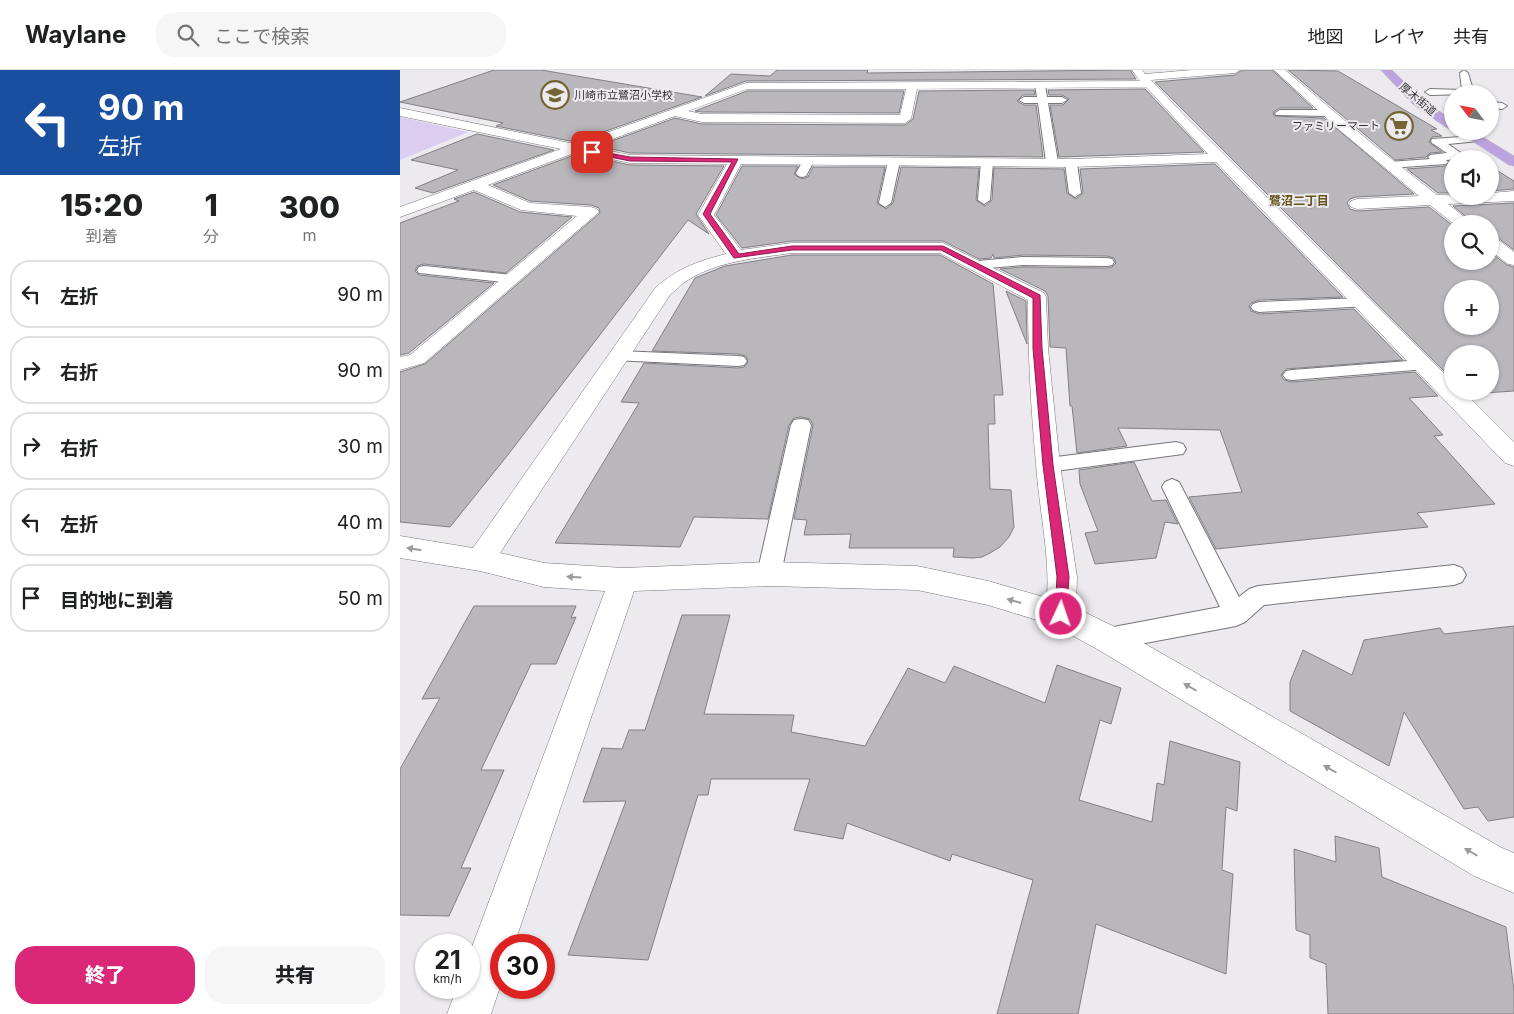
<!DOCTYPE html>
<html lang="ja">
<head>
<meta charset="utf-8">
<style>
	:root { --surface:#fff; --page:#f6f6f6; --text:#202124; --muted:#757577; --line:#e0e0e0; --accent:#db2777 }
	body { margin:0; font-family:Inter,"Noto Sans JP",sans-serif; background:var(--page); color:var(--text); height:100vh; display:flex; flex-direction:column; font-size:19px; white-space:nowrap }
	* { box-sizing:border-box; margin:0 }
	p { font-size:16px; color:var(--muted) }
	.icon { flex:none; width:28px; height:28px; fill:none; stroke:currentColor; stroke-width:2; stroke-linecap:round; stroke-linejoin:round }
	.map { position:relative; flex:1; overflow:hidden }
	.sheet { display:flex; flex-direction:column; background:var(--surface); width:400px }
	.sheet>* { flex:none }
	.top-card { background:#1a4fa0; color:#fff; overflow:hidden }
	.needle { width:32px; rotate:302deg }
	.fabs { position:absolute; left:1044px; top:15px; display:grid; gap:10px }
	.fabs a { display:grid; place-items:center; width:55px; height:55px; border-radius:50%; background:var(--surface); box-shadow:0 1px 4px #0004; font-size:25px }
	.speed { position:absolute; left:15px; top:864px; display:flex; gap:10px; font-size:25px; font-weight:700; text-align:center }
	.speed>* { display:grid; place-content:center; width:65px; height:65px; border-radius:50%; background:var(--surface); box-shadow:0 1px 4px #0004; line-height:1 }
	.speed small { font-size:12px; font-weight:400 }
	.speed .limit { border:8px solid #d22; background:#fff; color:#111 }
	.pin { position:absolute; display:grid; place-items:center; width:42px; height:42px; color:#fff; margin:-21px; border-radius:10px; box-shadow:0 2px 8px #0006 }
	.me { position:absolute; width:55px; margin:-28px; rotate:3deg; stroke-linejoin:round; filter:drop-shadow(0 0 4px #0008) }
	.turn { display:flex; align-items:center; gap:18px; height:105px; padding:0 15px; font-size:22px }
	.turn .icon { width:65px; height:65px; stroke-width:2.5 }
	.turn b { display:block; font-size:35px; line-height:42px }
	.eta { display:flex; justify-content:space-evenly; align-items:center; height:85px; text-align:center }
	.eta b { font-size:30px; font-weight:800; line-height:35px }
	.cta { display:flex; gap:10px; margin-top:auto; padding:10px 15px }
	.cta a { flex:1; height:58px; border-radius:20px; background:var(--accent); color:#fff; font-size:20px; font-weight:800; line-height:58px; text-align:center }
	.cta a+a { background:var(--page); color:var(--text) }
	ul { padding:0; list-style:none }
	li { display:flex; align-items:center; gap:15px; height:68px; margin:0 10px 8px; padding:0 5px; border:2px solid var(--line); border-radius:20px }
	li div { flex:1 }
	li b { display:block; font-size:19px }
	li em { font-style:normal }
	header { display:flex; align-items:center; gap:30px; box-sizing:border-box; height:70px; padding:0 25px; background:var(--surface); border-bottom:1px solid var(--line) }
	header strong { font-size:24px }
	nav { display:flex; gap:28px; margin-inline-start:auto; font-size:18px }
	.search { width:350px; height:45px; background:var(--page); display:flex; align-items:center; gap:12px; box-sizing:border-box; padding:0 18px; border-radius:20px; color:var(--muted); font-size:19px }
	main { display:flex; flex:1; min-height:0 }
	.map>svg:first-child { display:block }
	.green { fill:#dbcdf0 }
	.building { fill:#b9b7bc; stroke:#828085; fill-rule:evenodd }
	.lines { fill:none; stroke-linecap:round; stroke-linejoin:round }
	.service-casing { stroke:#78767a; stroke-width:2 }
	.minor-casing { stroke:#78767a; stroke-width:1 }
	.trunk-casing { stroke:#c6c6c7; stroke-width:1 }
	.path-far1 { stroke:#a6a4a8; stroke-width:1; stroke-dasharray:2 2; stroke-linecap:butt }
	.path { stroke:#a6a4a8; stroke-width:2; stroke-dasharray:2 2; stroke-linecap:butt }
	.service { fill:#fff; fill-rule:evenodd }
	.minor { fill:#fff; fill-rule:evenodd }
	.trunk { fill:#bca3de; fill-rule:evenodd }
	.oneway { fill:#9a9a9a }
	.route { fill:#db2777; stroke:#8e194d }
	.labels { text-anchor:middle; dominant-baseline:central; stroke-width:4; stroke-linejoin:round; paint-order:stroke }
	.far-poi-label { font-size:11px; fill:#353436; stroke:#eceaef; text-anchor:start }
	.far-street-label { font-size:11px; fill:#353436; stroke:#eceaef }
	.far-neighbourhood-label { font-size:12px; font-weight:bold; fill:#645418; stroke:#eceaef }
</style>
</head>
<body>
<header>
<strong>Waylane</strong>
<div class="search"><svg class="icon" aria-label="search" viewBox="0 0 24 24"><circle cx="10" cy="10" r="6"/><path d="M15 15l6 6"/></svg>ここで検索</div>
<nav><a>地図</a><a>レイヤ</a><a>共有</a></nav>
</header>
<main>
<section class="sheet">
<div class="top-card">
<div class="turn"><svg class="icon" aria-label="left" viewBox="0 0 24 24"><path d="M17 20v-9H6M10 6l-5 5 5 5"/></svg><div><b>90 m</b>左折</div></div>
</div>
<div class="eta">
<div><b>15:20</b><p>到着</p></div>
<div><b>1</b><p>分</p></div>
<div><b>300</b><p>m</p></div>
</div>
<ul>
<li><svg class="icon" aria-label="left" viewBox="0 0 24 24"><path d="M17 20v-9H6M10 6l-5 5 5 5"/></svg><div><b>左折</b></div><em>90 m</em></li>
<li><svg class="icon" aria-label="right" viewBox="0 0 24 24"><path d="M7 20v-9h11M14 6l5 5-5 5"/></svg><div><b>右折</b></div><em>90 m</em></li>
<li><svg class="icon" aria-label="right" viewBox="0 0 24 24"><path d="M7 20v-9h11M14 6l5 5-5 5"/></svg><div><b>右折</b></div><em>30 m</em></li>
<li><svg class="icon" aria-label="left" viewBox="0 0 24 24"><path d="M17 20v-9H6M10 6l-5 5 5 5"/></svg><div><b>左折</b></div><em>40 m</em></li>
<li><svg class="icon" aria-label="arrive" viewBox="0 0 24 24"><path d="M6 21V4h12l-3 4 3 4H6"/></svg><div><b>目的地に到着</b></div><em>50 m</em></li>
</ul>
<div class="cta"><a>終了</a><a>共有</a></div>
</section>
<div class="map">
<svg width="1114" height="944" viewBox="0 0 1114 944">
	<rect width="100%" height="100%" fill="#eceaef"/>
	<polygon class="green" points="0,47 68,62 0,90"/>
	<g class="building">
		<polygon points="94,0 141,0 302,27 175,72 96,56 103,53 0,32"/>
		<polygon points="377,0 468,0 467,3 730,0 736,9 346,11 305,26 331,4 370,6"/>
		<path d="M842,0H872L913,38H880L873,42L874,46L924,48L1014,124L956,127L950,129L947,133L950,139L957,141L1029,137L1052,155V191H1090V182L1107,195L1114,197V321L1069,324L1066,321H1090V284H1052V309L755,12L835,5ZM1052,219H1090V256H1052Z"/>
		<polygon points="888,0 938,1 1037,59 1031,60 1042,66 1032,67 1029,72 1042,82 1030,83 1026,87 995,90"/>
		<polygon points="745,19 804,82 659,87 650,35 663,35 669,29 662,25 649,25 648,20"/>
		<polygon points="634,20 635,25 623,25 617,31 624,35 636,35 643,87 230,83 198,76 275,48 302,54 505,55 513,49 519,21"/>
		<polygon points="347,21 504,21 499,43 302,42 295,41"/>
		<polygon points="77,64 154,80 33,123 15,118 58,100 11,90"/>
		<polygon points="177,84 230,95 324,96 296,144 309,164 288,150 107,386 50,457 0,452 0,302 25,294 200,143 199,138 191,135 130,131 93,115"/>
		<polygon points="1052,91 1052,123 1038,123 1007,99 1046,96"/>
		<polygon points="815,94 943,227 859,230 851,233 849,236 851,241 859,244 954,239 1003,290 886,299 881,305 884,310 892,312 1015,302 1038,326 1009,328 1043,365 1034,366 1095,434 1017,443 1028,457 816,479 789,427 842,422 820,360 718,358 727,376 677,383 672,336 670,336 666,278 650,277 648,226 645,221 600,199 623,197 707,198 712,197 716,193 714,188 707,186 623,185 594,188 593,184 591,188 579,189 543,171 392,171 342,178 316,145 342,96 398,96 394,104 402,109 408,107 413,97 485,97 477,133 486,139 493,133 501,97 579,98 576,130 585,136 592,130 594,98 664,99 667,123 676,129 683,123 680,99"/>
		<polygon points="1090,96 1114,111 1114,119 1090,121"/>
		<polygon points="74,122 120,142 172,147 106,203 24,194 17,196 15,201 19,205 94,213 9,283 0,285 0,153 59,131 54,129"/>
		<polygon points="1114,133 1114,180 1097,167 1090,165 1090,154 1075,154 1053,136"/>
		<polygon points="392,185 540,185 593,214 603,325 594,325 595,354 588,354 590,419 611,420 614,457 609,467 600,477 590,483 582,487 573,488 553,487 554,478 449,478 451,464 404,465 407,450 394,449 413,355 410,349 401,347 394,348 389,355 368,449 294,447 280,477 155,473 239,333 221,332 244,293 338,298 344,297 348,292 346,286 338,284 252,281 295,208 325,196"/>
		<polygon points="606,221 626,231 627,274"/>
		<polygon points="734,392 752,431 766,430 778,454 765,452 756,488 695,494 685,463 698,461 680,414 679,400"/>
		<polygon points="74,536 176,536 171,548 176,547 156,594 131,594 81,700 104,700 61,798 71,798 49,846 0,845 0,699 40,628 22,629"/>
		<polygon points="282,545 330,545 304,644 394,645 391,662 465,676 508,598 545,613 554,596 645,633 657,595 721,618 711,654 700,650 679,730 752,752 757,713 764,715 770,671 840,692 837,741 826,737 822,800 833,804 826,904 696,854 678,944 597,944 633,810 552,784 550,791 447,753 443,769 394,760 410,709 311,709 308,725 298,725 248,890 168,885 226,731 183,732 202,678 222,679 229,660 245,660"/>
		<polygon points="1114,556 1114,747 1088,751 1078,737 1064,739 1004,642 989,696 890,641 890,612 903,580 952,605 964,570 1040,558 1044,564"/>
		<polygon points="935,766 979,778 982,807 1106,857 1114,921 1114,944 928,944 926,894 910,888 910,865 896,860 894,779 936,792"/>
	</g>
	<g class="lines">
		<defs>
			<g id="service">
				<polygon points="1064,0 1068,3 1073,20 1069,24 1030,25 1025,22 1030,19 1062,20 1060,3"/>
				<polygon points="640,12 645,15 647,27 662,27 667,30 662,33 648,33 658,92 652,95 646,92 638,33 624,33 619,30 624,27 637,27 635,15"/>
				<polygon points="1090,32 1102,33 1107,36 1102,39 1090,38"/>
				<polygon points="880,40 927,40 932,43 927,46 876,45 875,43"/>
				<polygon points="1075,66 1079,67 1080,69 1079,71 1048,74 1065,86 1062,89 1046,90 1048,92 1046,94 989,98 983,95 989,92 1030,89 1028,87 1030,85 1047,83 1032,73 1031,71 1032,69"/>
				<polygon points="408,88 414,91 406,106 402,107 398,106 396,103 404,89"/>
				<polygon points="494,88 500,91 491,133 485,137 479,133 488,91"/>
				<polygon points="587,89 593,92 590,130 584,134 578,130 581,92"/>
				<polygon points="671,90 677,93 681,123 675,127 669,123 665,93"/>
				<polygon points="623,187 707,188 712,189 714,192 712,195 707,196 623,195 577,199 572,198 570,195 572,192 577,191"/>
				<polygon points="24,196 112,205 117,206 119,209 117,212 112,213 19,203 17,200 19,197"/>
				<polygon points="963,228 969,230 971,233 969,236 859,242 853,240 851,237 853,234 859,232"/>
				<polygon points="219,281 338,286 344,287 347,291 344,295 338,296 213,290 210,286 213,282"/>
				<polygon points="1021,290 1027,291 1030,295 1027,299 892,310 886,309 883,305 886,301 892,300"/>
				<polygon points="401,349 408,350 411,355 381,504 377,511 369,514 361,511 357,504 391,355 394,350"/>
				<polygon points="776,372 783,374 786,379 783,384 648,402 641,400 638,395 641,390 648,388"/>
				<polygon points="772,409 779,412 839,527 849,519 858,516 1054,495 1062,498 1066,505 1062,512 1054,515 864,535 845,552 836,556 708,580 699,577 695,569 699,561 708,558 820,537 762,417 765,412"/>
			</g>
			<g id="minor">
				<path d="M732,0H742L745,4L792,0H840L835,3L751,10L785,46L1052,311V321H1063L1114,372V396L1105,393L816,92L671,97L341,94L314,145L341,180L392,173H543L644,223L646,227L648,278L660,395L677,507L676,538L719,559L1102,778L1114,783V823L1074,806L697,579L653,555L588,535L517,520L369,516L234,521L114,875H101V914L91,944H47L57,918H69V885L205,521L144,517L80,501L0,488V466L73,478L256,217C279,198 298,191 326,184L298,145L327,94L230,93L177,82L88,115L130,133L191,137L197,139L199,142L24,293L0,300V287L10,285L177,146L121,140L74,120L0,147V137L161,79L0,46V38L175,74L346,13L740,11ZM746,17L808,84L671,89L230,85L191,77L275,46L302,52L505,53L511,49L517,19ZM347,19H506L500,45L302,44L288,41ZM392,183H540L628,230C628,285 631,340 636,394C639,439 650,484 647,528L588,511L517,496L369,492L223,498L144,493L100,483L270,225C276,220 281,214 288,210C318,191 357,188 392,183Z"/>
				<polygon points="874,0 885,0 975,76 1037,125 1090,126 1090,123 1114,121 1114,131 1048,134 1073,154 1054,154 1030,135 957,139 951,137 949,134 951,131 957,129 1019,126 943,63"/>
				<polygon points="1090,167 1096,168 1114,182 1114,195 1108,194 1090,180"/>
			</g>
			<g id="trunk">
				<polygon points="981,0 992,0 1022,29 1052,50 1052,59 1047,58 1014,35"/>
				<polygon points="1057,61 1073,61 1114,86 1114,96 1109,95"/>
			</g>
		</defs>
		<use href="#service" class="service-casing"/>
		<use href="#minor" class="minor-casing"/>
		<use href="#trunk" class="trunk-casing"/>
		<polyline class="path-far1" points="995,63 1011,62"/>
		<polyline class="path" points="910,138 931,136"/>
		<use href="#service" class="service"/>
		<use href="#minor" class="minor"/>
		<use href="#trunk" class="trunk"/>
	</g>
	<defs><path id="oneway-solid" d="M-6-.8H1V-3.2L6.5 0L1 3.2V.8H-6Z" transform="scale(1.25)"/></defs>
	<g class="oneway">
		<use href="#oneway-solid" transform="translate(14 479) rotate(-171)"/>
		<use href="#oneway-solid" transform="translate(174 507) rotate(-176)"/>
		<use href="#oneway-solid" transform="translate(614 531) rotate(-164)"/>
		<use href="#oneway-solid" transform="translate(790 617) rotate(-150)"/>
		<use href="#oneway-solid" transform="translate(930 699) rotate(-150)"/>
		<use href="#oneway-solid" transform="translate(1071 782) rotate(-150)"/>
	</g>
	<polygon class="route" points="192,80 230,87 338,89 310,144 339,184 392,176 543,176 640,225 642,278 653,395 669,507 666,548 661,550 657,548 655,544 657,507 643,395 633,278 633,228 541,180 392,180 334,188 303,144 332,92 230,91 190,83"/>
	<defs>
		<symbol id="school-ring" viewBox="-11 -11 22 22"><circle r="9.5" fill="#eceaef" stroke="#736432" stroke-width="1.5"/><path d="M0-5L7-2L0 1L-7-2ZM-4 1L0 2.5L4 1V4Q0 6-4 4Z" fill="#736432"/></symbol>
		<symbol id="supermarket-ring" viewBox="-11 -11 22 22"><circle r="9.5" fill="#eceaef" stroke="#736432" stroke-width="1.5"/><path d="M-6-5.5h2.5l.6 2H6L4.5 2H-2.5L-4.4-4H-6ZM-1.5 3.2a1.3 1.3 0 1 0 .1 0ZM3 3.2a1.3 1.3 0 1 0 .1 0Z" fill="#736432"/></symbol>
	</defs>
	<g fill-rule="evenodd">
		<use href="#school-ring" x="139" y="9" width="32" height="32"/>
		<use href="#supermarket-ring" x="983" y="40" width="32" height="32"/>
	</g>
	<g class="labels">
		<g class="far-poi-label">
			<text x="174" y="25">川崎市立鷺沼小学校</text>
			<text x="980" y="56" text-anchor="end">ファミリーマート</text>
		</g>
		<g class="far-street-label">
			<text transform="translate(1018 29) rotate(40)">厚木街道</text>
		</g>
		<g class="far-neighbourhood-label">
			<text x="899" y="130">鷺沼二丁目</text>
		</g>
	</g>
</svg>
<div class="fabs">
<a><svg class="needle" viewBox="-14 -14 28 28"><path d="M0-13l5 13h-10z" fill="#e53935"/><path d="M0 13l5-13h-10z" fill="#757577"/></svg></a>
<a><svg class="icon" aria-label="sound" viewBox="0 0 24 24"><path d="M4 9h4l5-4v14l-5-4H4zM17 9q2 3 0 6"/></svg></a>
<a><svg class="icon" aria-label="search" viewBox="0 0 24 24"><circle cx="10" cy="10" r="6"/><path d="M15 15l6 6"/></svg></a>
<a>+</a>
<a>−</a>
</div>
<div class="speed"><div>21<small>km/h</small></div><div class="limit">30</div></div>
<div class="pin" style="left:192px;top:82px;background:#d93025"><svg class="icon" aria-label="arrive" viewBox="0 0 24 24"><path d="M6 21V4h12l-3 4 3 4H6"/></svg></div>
<svg class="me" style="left:661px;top:544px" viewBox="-20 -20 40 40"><circle r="17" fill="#db2777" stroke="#fff" stroke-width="3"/><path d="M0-11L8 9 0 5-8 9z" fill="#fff"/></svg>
</div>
</main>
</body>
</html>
